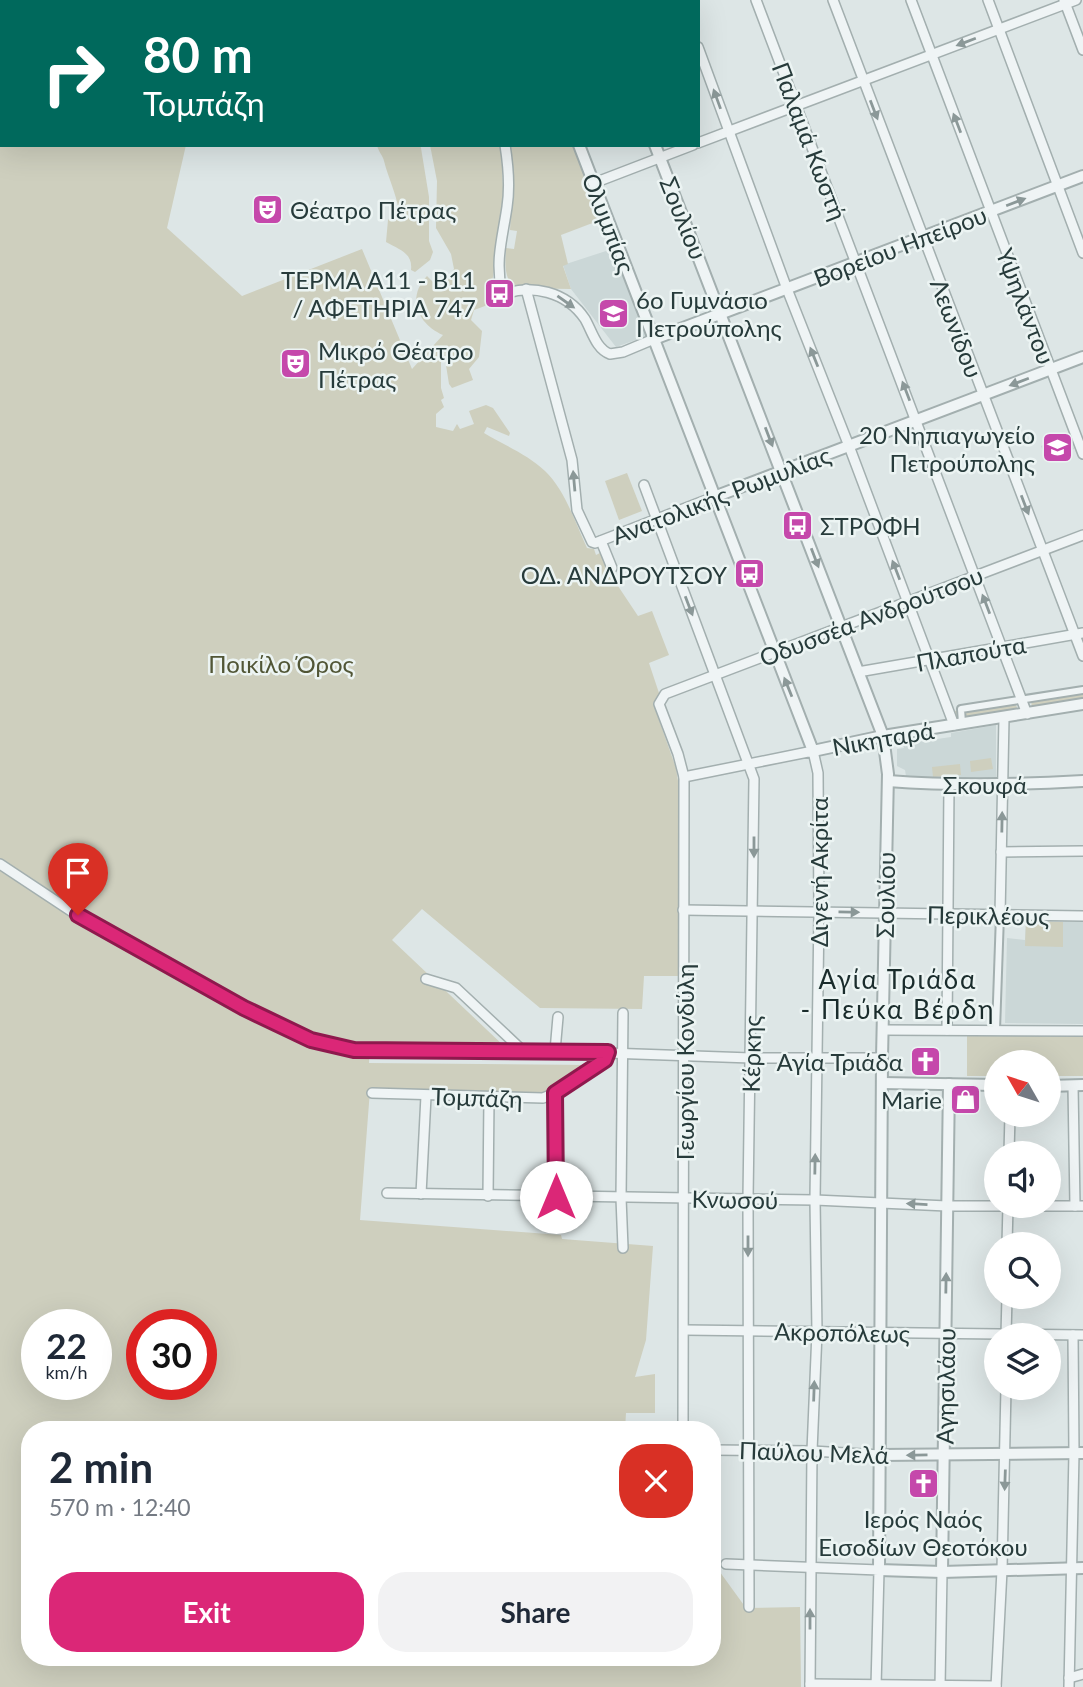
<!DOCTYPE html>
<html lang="en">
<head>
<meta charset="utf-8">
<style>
	:root { --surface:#fff; --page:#f2f2f3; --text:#1f2937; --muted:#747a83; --accent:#db2777 }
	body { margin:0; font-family:Lato,sans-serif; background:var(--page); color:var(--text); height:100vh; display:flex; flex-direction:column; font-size:26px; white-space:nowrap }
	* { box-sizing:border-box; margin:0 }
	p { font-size:23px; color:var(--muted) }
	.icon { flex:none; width:38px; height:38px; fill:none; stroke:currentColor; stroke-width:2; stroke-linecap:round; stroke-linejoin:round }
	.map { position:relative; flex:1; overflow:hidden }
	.drawer { position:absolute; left:21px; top:1421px; width:700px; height:245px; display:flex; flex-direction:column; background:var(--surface); border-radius:28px; box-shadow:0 7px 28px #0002 }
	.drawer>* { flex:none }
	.guide { position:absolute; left:0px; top:0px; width:700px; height:147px; box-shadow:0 7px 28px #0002; background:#00695c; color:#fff; overflow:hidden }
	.needle { width:46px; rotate:309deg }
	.controls { position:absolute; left:984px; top:1050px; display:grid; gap:14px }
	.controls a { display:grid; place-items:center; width:77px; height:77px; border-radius:50%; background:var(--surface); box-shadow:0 7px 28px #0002; font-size:35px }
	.speed { position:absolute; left:21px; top:1309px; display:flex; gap:14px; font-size:35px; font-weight:700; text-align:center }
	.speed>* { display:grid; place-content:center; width:91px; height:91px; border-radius:50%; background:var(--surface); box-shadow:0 7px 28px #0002; line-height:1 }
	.speed small { font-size:18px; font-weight:400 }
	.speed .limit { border:10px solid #d22; background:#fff; color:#111 }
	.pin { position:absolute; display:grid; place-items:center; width:60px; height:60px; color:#fff; margin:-72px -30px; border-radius:50% 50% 50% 0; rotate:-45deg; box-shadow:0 0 7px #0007 }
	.pin .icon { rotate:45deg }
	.me { position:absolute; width:77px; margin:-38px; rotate:0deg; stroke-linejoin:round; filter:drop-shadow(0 0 5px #0008) }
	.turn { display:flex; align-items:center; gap:24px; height:147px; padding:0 28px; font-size:32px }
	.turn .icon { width:91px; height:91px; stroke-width:2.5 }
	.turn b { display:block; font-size:49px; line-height:60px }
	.round { display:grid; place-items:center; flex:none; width:74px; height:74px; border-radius:28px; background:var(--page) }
	.summary { display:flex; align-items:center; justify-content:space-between; height:119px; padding:0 28px }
	h1 { font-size:42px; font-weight:700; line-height:52px }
	.primary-button { display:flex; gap:14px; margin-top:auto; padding:14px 28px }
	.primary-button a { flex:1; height:80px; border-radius:28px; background:var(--accent); color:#fff; font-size:28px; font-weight:700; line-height:80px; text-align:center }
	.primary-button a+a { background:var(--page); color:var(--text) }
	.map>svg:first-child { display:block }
	.built { fill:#cbd7d7 }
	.green { fill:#cecfbe; fill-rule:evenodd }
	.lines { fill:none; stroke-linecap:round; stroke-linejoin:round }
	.pedestrian-casing { stroke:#a3afaf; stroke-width:10 }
	.minor-casing { stroke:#a3afaf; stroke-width:12 }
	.tertiary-casing { stroke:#a3afaf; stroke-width:14 }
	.pedestrian { stroke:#eff4f5; stroke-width:6 }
	.minor { stroke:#eff4f5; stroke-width:9 }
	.tertiary { stroke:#eff4f5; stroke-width:10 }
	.oneway { fill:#8b9898 }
	.route-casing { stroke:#8e194d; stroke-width:18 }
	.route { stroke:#db2777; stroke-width:12 }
	.labels { text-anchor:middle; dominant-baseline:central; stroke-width:5; stroke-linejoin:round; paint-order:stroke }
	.street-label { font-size:24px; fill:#273b3b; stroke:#ecf4f3 }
	.poi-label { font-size:24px; fill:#273b3b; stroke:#ecf4f3; text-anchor:end }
	.park-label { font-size:24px; fill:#515636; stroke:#ecf4f3 }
	.neighbourhood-label { font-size:26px; letter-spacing:2px; fill:#1a2c2c; stroke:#ecf4f3 }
</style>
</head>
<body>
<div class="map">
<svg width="1083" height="1687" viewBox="0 0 1083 1687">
	<rect width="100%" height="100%" fill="#dde6e6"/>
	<g class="built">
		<polygon points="606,251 618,265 647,336 616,347 571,289 563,265"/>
		<polygon points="1069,435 1074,449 1047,460 1041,446"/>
		<polygon points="996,725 996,777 992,780 906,776 905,770 897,766 897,749 904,748 903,744 951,737 951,733"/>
		<polygon points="1026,921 1083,922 1083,1024 1005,1023 1007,938 1025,940"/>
	</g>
	<g class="green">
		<path d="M0,0H519L520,2H2V145H186L167,228L242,296L362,249L412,369L443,335C418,324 406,298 427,276L436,285L442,286L454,269L451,254L436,228L437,181L430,145H501L504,209L489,301L485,306L474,310L471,320L482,331L479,357L469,369L473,380L452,388L449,384L445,359L441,360V388L444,398L441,400L444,407L436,414V427L453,431L457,424L460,429L474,424L469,411L486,405L493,408L510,433L509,436L487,427L484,433C504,445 527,454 545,471C565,490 575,522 587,548L594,549L596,555L600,553L610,574L638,616L652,611L669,655L649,663L660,696L653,703L676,768L678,781L679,976H644L642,1009L540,1008L422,909L392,940L505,1047H370L369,1063L589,1065L543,1095L370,1090L360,1220L561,1235L562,1239L653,1246L646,1340L635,1377L655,1374V1413H626L625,1430H30V1657H712V1492H718L717,1568L746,1608L800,1607L801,1687H0ZM37,1325H96V1384H37ZM142,1325H201V1384H142Z"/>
		<path d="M377,145H420L421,148L429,197V241L433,252L430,260L415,272L411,270C413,253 400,250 386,242L388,220L399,211C396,193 388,177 384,161C383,156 378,151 377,145Z"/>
		<path d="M509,145H575L603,219L561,235L568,264L563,266L571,289L513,288C504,274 505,264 506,248L514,249L517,231L510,230L513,173Z"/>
		<polygon points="627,473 642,511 619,520 605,481"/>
		<polygon points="1083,692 1083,700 1032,709 1031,700"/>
		<polygon points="1014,703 1017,707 1015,710 957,719 954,711"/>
		<polygon points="991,758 993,769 971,772 970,761"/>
		<polygon points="960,764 961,775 933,777 932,767"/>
		<polygon points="1026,921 1063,922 1063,947 1025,946"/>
		<polygon points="1083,1035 1083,1076 1048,1076 1048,1062 996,1062 996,1076 967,1076 967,1036"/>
	</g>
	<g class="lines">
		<defs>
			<g id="pedestrian">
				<polyline points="962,723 961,709 1083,690"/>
				<polyline points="996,1030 1000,915"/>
			</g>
			<g id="minor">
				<polyline points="524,0 524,2"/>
				<polyline points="681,0 682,2"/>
				<polyline points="756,0 1027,714"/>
				<polyline points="833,0 1083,656"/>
				<polyline points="911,0 1083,454"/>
				<polyline points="988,0 1083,253"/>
				<polyline points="1064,0 1083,50"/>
				<polyline points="698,47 787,289 849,446 954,725"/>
				<polyline points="698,143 1076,0"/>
				<path d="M505,145C508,164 510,188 507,207C502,241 495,259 502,295C531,283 567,292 585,319C592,331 596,349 610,354L623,352L654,339"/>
				<polyline points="594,183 693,145"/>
				<polyline points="526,289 572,460 577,510 592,542 595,543 714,497"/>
				<polyline points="644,485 754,779 748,1199 749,1607"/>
				<polyline points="601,541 612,568"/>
				<polyline points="858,672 1083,633"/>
				<polyline points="684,777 813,751 818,773 819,912 815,1200 817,1332 812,1451 810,1687"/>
				<polyline points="1001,852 1083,851"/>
				<polyline points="0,864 77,915 244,1008 311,1040 354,1050 522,1050 751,1058 882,1058"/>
				<polyline points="683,910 1083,916"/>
				<polyline points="1000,915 1004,718"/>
				<polyline points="426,979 456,988 522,1050"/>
				<polyline points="623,1013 621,1198 623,1248"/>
				<polyline points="883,1030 1083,1031"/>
				<polyline points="947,1030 949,785"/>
				<polyline points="555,1051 558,1017"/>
				<polyline points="1073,1086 1075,1206"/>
				<polyline points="372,1093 543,1098 555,1093 605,1060 609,1052"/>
				<polyline points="555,1093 556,1197"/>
				<polyline points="1009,1153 1010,1115"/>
				<polyline points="387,1193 815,1200 947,1206 1083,1206"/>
				<polyline points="421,1194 426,1096"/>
				<polyline points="488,1196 489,1098"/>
				<polyline points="1007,1244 1008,1206"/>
				<polyline points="685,1330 1083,1335"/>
				<polyline points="1006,1335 1007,1297"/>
				<polyline points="683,1430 684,777 678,754 659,704 665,694 1083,535"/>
				<polyline points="712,1450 812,1451 880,1455"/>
				<polyline points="726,1564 879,1570 876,1687"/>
				<polyline points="1069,1678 1083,1674"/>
				<polyline points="810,1684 996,1686"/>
				<polyline points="940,1687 942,1572"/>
				<polyline points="996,1687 1002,1570 1006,1388"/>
				<polyline points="1069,1687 1074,1453 1073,1335"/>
			</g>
			<g id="tertiary">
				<polyline points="601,0 602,2"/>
				<polyline points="579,145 813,751 883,736 1083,704"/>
				<polyline points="655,145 883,736 888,774 882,1058 879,1570 942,1572 1083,1568"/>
				<polyline points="654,339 1083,176"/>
				<polyline points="714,497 1083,357"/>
				<path d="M888,781C953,786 1017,785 1083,781"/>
				<polyline points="882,1083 996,1085"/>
				<polyline points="1048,1086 1083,1085"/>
				<polyline points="880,1455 1083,1453"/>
				<polyline points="942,1572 949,1084"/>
			</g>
		</defs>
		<use href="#pedestrian" class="pedestrian-casing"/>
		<use href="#minor" class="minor-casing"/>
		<use href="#tertiary" class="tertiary-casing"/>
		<use href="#pedestrian" class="pedestrian"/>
		<use href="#minor" class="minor"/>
		<use href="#tertiary" class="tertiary"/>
	</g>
	<defs><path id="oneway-solid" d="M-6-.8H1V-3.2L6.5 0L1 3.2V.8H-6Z" transform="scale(1.75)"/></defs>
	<g class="oneway">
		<use href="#oneway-solid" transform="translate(966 42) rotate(159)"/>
		<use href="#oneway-solid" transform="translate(717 99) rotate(-110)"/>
		<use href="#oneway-solid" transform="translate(874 110) rotate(69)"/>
		<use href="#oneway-solid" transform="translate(957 123) rotate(-111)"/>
		<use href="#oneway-solid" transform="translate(1016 202) rotate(-21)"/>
		<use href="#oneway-solid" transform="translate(566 302) rotate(35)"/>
		<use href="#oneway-solid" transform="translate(814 357) rotate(-112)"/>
		<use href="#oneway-solid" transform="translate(1019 382) rotate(159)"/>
		<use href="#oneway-solid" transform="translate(906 391) rotate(-111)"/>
		<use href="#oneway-solid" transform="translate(769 437) rotate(69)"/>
		<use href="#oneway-solid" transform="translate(574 481) rotate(-95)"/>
		<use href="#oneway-solid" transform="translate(1025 505) rotate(69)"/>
		<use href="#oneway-solid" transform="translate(815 558) rotate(69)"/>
		<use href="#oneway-solid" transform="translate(896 570) rotate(-111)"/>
		<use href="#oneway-solid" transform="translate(986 604) rotate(-111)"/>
		<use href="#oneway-solid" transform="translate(689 606) rotate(69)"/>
		<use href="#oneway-solid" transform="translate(788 687) rotate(-112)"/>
		<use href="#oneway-solid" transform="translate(1002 822) rotate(-89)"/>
		<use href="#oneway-solid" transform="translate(754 847) rotate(90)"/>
		<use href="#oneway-solid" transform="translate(849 912) rotate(1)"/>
		<use href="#oneway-solid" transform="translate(815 1164) rotate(-89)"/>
		<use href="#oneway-solid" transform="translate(917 1204) rotate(-177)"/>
		<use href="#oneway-solid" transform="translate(748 1246) rotate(90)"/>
		<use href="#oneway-solid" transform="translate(946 1283) rotate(-89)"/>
		<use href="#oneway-solid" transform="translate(814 1391) rotate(-88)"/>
		<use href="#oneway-solid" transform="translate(917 1455) rotate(179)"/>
		<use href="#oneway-solid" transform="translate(1005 1480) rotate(92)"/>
		<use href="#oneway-solid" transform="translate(810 1619) rotate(-90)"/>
	</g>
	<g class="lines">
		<defs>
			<polyline id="route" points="78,915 244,1008 311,1040 354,1050 608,1052 605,1060 555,1093 556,1197"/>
		</defs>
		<use href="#route" class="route-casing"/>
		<use href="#route" class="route"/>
	</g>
	<defs>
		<symbol id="theatre-square" viewBox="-11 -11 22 22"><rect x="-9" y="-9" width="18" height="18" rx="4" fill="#c548ab" stroke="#ecf4f3"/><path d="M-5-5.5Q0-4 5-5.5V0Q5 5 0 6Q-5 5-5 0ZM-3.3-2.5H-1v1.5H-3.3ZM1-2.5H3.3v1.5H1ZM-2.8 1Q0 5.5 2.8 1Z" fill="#fff"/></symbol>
		<symbol id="bus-square" viewBox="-11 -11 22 22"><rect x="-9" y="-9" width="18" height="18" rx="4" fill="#c548ab" stroke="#ecf4f3"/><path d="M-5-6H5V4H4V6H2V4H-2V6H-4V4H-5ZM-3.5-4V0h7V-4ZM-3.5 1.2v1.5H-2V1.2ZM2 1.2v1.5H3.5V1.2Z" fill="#fff"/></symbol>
		<symbol id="school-square" viewBox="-11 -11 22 22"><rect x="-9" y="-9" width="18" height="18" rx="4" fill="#c548ab" stroke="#ecf4f3"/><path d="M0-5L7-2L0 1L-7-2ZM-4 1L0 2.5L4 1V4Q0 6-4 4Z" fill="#fff"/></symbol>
		<symbol id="church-square" viewBox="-11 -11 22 22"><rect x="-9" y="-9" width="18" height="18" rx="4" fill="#c548ab" stroke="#ecf4f3"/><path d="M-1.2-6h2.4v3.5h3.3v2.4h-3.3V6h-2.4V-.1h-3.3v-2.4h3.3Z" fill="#fff"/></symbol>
		<symbol id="shop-square" viewBox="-11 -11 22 22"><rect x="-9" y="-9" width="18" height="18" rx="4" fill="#c548ab" stroke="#ecf4f3"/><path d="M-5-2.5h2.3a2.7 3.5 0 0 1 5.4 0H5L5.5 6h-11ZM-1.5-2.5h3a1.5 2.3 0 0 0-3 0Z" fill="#fff"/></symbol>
	</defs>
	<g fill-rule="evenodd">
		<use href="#theatre-square" x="250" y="192" width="35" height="35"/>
		<use href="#bus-square" x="482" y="276" width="35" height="35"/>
		<use href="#school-square" x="596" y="296" width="35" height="35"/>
		<use href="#theatre-square" x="278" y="346" width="35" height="35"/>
		<use href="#school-square" x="1040" y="430" width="35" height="35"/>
		<use href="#bus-square" x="780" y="508" width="35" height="35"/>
		<use href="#bus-square" x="732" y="556" width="35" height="35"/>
		<use href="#church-square" x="908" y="1044" width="35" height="35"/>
		<use href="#shop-square" x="948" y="1082" width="35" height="35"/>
		<use href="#church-square" x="906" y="1466" width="35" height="35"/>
	</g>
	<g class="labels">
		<g class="street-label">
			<text transform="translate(810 141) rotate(69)">Παλαμά Κωστή</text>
			<text transform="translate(684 218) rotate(68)">Σουλίου</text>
			<text transform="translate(609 223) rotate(69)">Ολυμπίας</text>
			<text transform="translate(900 246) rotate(-21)">Βορείου Ηπείρου</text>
			<text transform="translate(1026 306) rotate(69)">Υψηλάντου</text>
			<text transform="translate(957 328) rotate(69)">Λεωνίδου</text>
			<text transform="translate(721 495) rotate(-21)">Ανατολικής Ρωμυλίας</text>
			<text transform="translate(871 616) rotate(-21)">Οδυσσέα Ανδρούτσου</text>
			<text transform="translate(971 653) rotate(-10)">Πλαπούτα</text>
			<text transform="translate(883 738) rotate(-10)">Νικηταρά</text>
			<text x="985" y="784">Σκουφά</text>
			<text transform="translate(818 872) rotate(-90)">Διγενή Ακρίτα</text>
			<text transform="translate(885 895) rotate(-89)">Σουλίου</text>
			<text transform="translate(988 915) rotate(1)">Περικλέους</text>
			<text transform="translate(751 1054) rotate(-89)">Κέρκης</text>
			<text transform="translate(684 1062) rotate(-90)">Γεωργίου Κονδύλη</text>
			<text transform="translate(477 1097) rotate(2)">Τομπάζη</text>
			<text transform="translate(735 1199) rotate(1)">Κνωσού</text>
			<text transform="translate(842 1332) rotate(1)">Ακροπόλεως</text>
			<text transform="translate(945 1386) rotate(-89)">Αγησιλάου</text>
			<text transform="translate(814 1452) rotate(2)">Παύλου Μελά</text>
		</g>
		<g class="poi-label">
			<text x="290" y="209" text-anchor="start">Θέατρο Πέτρας</text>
			<text x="476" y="279">ΤΕΡΜΑ Α11 - Β11<tspan x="476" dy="28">/ ΑΦΕΤΗΡΙΑ 747</tspan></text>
			<text x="636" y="299" text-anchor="start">6ο Γυμνάσιο<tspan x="636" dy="28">Πετρούπολης</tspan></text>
			<text x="318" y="350" text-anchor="start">Μικρό Θέατρο<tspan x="318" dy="28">Πέτρας</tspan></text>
			<text x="1035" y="434">20 Νηπιαγωγείο<tspan x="1035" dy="28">Πετρούπολης</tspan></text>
			<text x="820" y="525" text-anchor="start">ΣΤΡΟΦΗ</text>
			<text x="727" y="574">ΟΔ. ΑΝΔΡΟΥΤΣΟΥ</text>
			<text x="903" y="1061">Αγία Τριάδα</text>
			<text x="942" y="1099">Marie</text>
			<text x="923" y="1518" text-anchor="middle">Ιερός Ναός<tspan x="923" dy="28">Εισοδίων Θεοτόκου</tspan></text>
		</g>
		<g class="park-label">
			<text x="281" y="663">Ποικίλο Όρος</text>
		</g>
		<g class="neighbourhood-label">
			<text x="898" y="979">Αγία Τριάδα<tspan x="898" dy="30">- Πεύκα Βέρδη</tspan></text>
		</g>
	</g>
</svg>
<div class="controls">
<a><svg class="needle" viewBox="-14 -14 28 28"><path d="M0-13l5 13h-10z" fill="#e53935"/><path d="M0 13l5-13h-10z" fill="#747a83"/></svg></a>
<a><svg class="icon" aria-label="sound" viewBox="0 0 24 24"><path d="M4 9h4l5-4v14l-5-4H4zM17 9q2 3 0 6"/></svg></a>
<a><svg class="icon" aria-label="search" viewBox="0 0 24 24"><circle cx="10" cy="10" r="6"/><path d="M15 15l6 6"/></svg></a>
<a><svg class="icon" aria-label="layers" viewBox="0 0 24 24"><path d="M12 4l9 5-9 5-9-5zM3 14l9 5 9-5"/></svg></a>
</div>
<div class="speed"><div>22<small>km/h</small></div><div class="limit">30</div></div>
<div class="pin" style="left:78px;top:915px;background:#d93025"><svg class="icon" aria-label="arrive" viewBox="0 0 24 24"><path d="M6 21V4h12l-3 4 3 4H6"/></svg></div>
<svg class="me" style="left:556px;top:1197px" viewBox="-20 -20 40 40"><circle r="19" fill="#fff"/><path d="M0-13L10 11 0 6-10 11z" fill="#db2777"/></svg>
<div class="guide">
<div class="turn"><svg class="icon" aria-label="right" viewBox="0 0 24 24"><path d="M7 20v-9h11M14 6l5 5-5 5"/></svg><div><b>80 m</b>Τομπάζη</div></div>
</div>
<section class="drawer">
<div class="summary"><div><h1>2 min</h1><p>570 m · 12:40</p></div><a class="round" style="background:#d93025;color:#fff"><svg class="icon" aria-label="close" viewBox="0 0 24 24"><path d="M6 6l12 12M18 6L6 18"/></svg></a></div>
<div class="primary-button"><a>Exit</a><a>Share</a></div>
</section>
</div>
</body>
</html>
